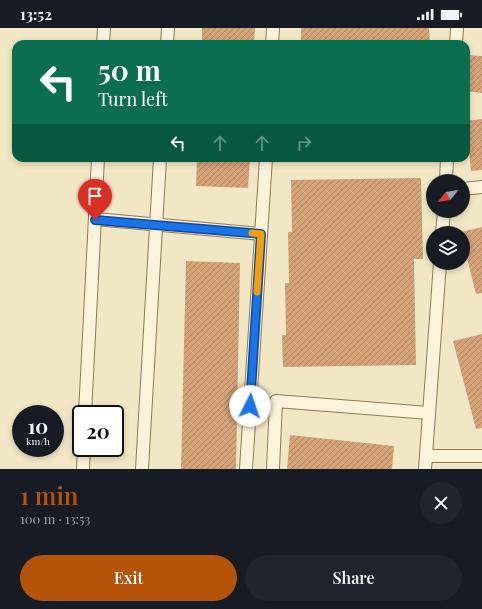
<!DOCTYPE html>
<html lang="en">
<head>
<meta charset="utf-8">
<style>
	:root { --surface:#171b24; --page:#20242c; --text:#f1f3f6; --muted:#9ea1a6; --accent:#b45309 }
	body { margin:0; font-family:"Playfair Display",serif; background:var(--page); color:var(--text); height:100vh; display:flex; flex-direction:column; font-size:15px; white-space:nowrap }
	* { box-sizing:border-box; margin:0 }
	p { font-size:13px; color:var(--muted) }
	.icon { flex:none; width:22px; height:22px; fill:none; stroke:currentColor; stroke-width:2; stroke-linecap:round; stroke-linejoin:round }
	.map { position:relative; height:441px; overflow:hidden }
	.side { display:flex; flex-direction:column; background:var(--surface); flex:1 }
	.side>* { flex:none }
	.banner { position:absolute; left:12px; top:12px; width:458px; height:122px; border-radius:12px; box-shadow:0 2px 6px #0003; background:#0b6e4f; color:#fff; overflow:hidden }
	.needle { width:26px; rotate:240deg }
	.controls { position:absolute; left:426px; top:146px; display:grid; gap:8px }
	.controls a { display:grid; place-items:center; width:44px; height:44px; border-radius:50%; background:var(--surface); box-shadow:0 2px 6px #0003; font-size:20px }
	.speed { position:absolute; left:12px; top:377px; display:flex; gap:8px; font-size:20px; font-weight:700; text-align:center }
	.speed>* { display:grid; place-content:center; width:52px; height:52px; border-radius:50%; background:var(--surface); box-shadow:0 2px 6px #0003; line-height:1 }
	.speed small { font-size:10px; font-weight:400 }
	.speed .limit { border:2px solid #111; border-radius:6px; background:#fff; color:#111 }
	.pin { position:absolute; display:grid; place-items:center; width:34px; height:34px; color:#fff; margin:-41px -17px; border-radius:50% 50% 50% 0; rotate:-45deg; box-shadow:0 0 4px #0007 }
	.pin .icon { rotate:45deg }
	.me { position:absolute; width:44px; margin:-22px; rotate:4deg; stroke-linejoin:round; filter:drop-shadow(0 0 3px #0008) }
	.turn { display:flex; align-items:center; gap:14px; height:84px; padding:0 20px; font-size:18px }
	.turn .icon { width:52px; height:52px; stroke-width:2.5 }
	.turn b { display:block; font-size:28px; line-height:34px }
	.lanes { display:flex; align-items:center; height:38px; padding:0 20px; background:#0003; justify-content:center; gap:20px; direction:ltr }
	.lanes .off { opacity:.35 }
	.round { display:grid; place-items:center; flex:none; width:42px; height:42px; border-radius:21px; background:var(--page) }
	.summary { display:flex; align-items:center; justify-content:space-between; height:68px; padding:0 20px }
	h1 { font-size:24px; font-weight:600; line-height:30px; color:var(--accent) }
	.cta { display:flex; gap:8px; margin-top:auto; padding:8px 20px }
	.cta a { flex:1; height:46px; border-radius:24px; background:var(--accent); color:#fff; font-size:16px; font-weight:600; line-height:46px; text-align:center }
	.cta a+a { background:var(--page); color:var(--text) }
	.status { display:flex; justify-content:space-between; align-items:center; height:28px; padding:0 20px; background:var(--surface); direction:ltr }
	.status svg { height:11px; fill:currentColor }
	.map>svg:first-child { display:block }
	.building { fill:url(#building-hatch) }
	.lines { fill:none; stroke-linecap:round; stroke-linejoin:round }
	.service-casing { stroke:#8f7959; stroke-width:14 }
	.service { stroke:#fcf3da; stroke-width:12 }
	.route-casing { stroke:#114b97; stroke-width:10 }
	.route { stroke:#1a73e8; stroke-width:7 }
	.slow { stroke:#f59e0b; stroke-width:7 }
</style>
</head>
<body>
<div class="status"><b>13:52</b><svg viewBox="0 0 49 12"><path d="M0 12V9h3v3zM5 12V6h3v6zM10 12V3h3v9zM15 12V0h3v12zM26 1h20v11H26zM47 4h2v5h-2z"/></svg></div>
<div class="map">
<svg width="482" height="441" viewBox="0 0 482 441">
	<defs>
		<pattern id="building-hatch" width="6" height="6" patternUnits="userSpaceOnUse"><rect width="6" height="6" fill="#d4a378"/><path d="M-1 1l2-2M0 6l6-6M5 7l2-2" fill="none" stroke="#ad8562"/></pattern>
	</defs>
	<rect width="100%" height="100%" fill="#f2e7c5"/>
	<g class="building">
		<polygon points="202,0 255,0 254,16 202,16"/>
		<polygon points="301,0 429,0 430,16 301,16"/>
		<polygon points="466,27 482,28 482,65 466,63"/>
		<polygon points="482,91 482,142 471,143 466,93"/>
		<polygon points="197,130 250,130 248,160 196,158"/>
		<polygon points="421,150 423,231 414,231 416,337 283,339 282,307 286,307 285,255 289,255 288,204 292,204 291,152"/>
		<polygon points="482,199 482,265 476,266 463,214 463,205 461,204"/>
		<polygon points="186,233 240,235 236,441 181,441"/>
		<polygon points="482,306 482,400 476,401 453,313"/>
		<polygon points="290,407 394,418 392,441 287,441"/>
	</g>
	<g class="lines">
		<defs>
			<g id="service">
				<polyline points="103,16 104,0"/>
				<polyline points="167,16 168,0"/>
				<polyline points="272,16 273,0"/>
				<polyline points="456,16 457,0"/>
				<polyline points="446,153 447,130"/>
				<polyline points="463,161 482,159"/>
				<polyline points="95,191 261,206"/>
				<polyline points="442,205 444,183"/>
				<polyline points="85,386 98,130"/>
				<polyline points="426,428 482,428"/>
				<polyline points="83,441 84,420"/>
				<polyline points="142,441 160,130"/>
				<polyline points="246,441 266,130"/>
				<polyline points="273,441 276,373 429,385"/>
				<polyline points="425,441 440,235"/>
			</g>
		</defs>
		<use href="#service" class="service-casing"/>
		<use href="#service" class="service"/>
	</g>
	<g class="lines">
		<defs>
			<polyline id="route" points="95,192 261,206 250,378"/>
		</defs>
		<use href="#route" class="route-casing"/>
		<use href="#route" class="route"/>
		<polyline class="slow" points="252,205 261,206 257,264"/>
	</g>
</svg>
<div class="controls">
<a><svg class="needle" viewBox="-14 -14 28 28"><path d="M0-13l5 13h-10z" fill="#e53935"/><path d="M0 13l5-13h-10z" fill="#9ea1a6"/></svg></a>
<a><svg class="icon" aria-label="layers" viewBox="0 0 24 24"><path d="M12 4l9 5-9 5-9-5zM3 14l9 5 9-5"/></svg></a>
</div>
<div class="speed"><div>10<small>km/h</small></div><div class="limit">20</div></div>
<div class="pin" style="left:95px;top:192px;background:#d93025"><svg class="icon" aria-label="arrive" viewBox="0 0 24 24"><path d="M6 21V4h12l-3 4 3 4H6"/></svg></div>
<svg class="me" style="left:250px;top:378px" viewBox="-20 -20 40 40"><circle r="19" fill="#fff"/><path d="M0-13L10 11 0 6-10 11z" fill="#1a73e8"/></svg>
<div class="banner">
<div class="turn"><svg class="icon" aria-label="left" viewBox="0 0 24 24"><path d="M17 20v-9H6M10 6l-5 5 5 5"/></svg><div><b>50 m</b>Turn left</div></div>
<div class="lanes"><svg class="icon" aria-label="left" viewBox="0 0 24 24"><path d="M17 20v-9H6M10 6l-5 5 5 5"/></svg><svg class="icon off" aria-label="ahead" viewBox="0 0 24 24"><path d="M12 20V5M6 11l6-6 6 6"/></svg><svg class="icon off" aria-label="ahead" viewBox="0 0 24 24"><path d="M12 20V5M6 11l6-6 6 6"/></svg><svg class="icon off" aria-label="right" viewBox="0 0 24 24"><path d="M7 20v-9h11M14 6l5 5-5 5"/></svg></div>
</div>
</div>
<section class="side">
<div class="summary"><div><h1>1 min</h1><p>100 m · 13:53</p></div><a class="round"><svg class="icon" aria-label="close" viewBox="0 0 24 24"><path d="M6 6l12 12M18 6L6 18"/></svg></a></div>
<div class="cta"><a>Exit</a><a>Share</a></div>
</section>
</body>
</html>
